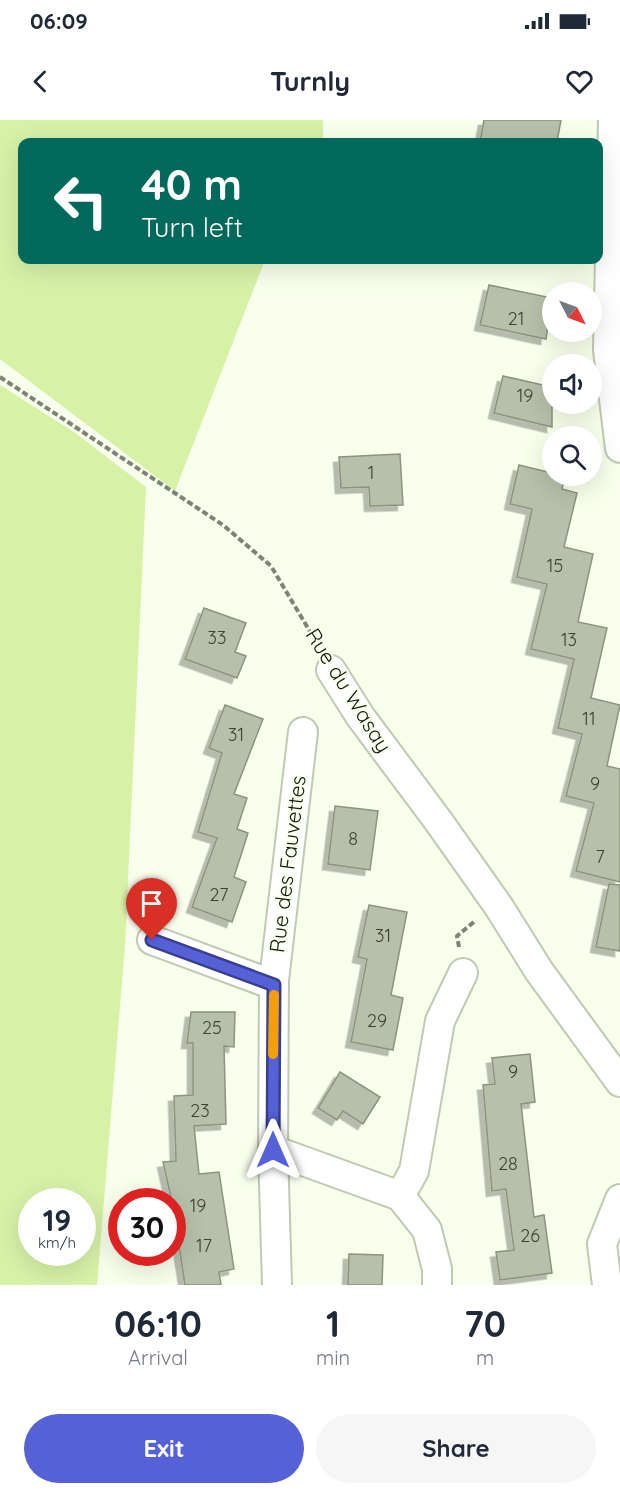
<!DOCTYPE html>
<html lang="en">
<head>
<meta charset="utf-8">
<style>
	:root { --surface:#fff; --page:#f6f6f7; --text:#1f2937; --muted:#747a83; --accent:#5661d8 }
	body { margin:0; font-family:Quicksand,sans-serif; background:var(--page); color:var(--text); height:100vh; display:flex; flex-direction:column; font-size:22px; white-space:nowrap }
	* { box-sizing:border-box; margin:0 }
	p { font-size:20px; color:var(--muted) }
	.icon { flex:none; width:33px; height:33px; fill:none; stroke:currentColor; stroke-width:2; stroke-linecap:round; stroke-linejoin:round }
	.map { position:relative; height:1165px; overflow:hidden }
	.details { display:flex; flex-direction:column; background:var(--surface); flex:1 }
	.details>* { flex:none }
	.top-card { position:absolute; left:18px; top:18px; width:585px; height:126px; border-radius:12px; box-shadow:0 6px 24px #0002; background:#00695c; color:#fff; overflow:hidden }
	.needle { width:39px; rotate:132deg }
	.controls { position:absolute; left:542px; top:162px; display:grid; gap:12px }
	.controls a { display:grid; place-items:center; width:60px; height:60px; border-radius:50%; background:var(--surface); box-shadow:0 6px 24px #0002; font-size:30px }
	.speed { position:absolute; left:18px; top:1068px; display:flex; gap:12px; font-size:30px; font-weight:700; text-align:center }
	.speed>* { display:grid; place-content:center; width:78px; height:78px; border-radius:50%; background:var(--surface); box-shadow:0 6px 24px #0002; line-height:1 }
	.speed small { font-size:15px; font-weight:400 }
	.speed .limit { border:9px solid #d22; background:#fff; color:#111 }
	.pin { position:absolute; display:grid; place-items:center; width:51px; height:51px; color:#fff; margin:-62px -26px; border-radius:50% 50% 50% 0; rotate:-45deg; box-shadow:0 0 6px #0007 }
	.pin .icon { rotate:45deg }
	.me { position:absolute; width:66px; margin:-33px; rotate:0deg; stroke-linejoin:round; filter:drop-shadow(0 0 4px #0008) }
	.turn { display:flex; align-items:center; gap:21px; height:126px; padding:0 24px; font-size:27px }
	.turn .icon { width:78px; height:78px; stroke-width:2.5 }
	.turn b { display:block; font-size:42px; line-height:51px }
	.eta { display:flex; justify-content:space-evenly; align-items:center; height:102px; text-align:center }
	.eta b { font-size:36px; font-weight:700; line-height:42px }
	.button { display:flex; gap:12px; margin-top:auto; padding:12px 24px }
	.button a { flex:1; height:69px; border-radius:36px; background:var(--accent); color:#fff; font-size:24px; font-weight:700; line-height:69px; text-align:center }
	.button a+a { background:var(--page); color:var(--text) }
	.status { display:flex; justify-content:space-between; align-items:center; height:42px; padding:0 30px; background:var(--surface); direction:ltr }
	.status svg { height:16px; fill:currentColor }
	header { display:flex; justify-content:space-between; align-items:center; height:78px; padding:0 24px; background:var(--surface); font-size:27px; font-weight:700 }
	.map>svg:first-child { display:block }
	.green { fill:#d7f2a7; fill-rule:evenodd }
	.building { fill:#b7c0aa; stroke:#8b947e; stroke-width:1.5; filter:url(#shadow) }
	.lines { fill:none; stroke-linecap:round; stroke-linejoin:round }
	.minor-casing { stroke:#c0c9b2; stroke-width:32 }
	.path { stroke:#7e8376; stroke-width:4; stroke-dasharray:6 3; stroke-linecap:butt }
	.minor { stroke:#fff; stroke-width:28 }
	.route-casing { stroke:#383f8c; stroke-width:15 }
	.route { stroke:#5661d8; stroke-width:10 }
	.slow { stroke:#f59e0b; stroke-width:10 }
	.labels { text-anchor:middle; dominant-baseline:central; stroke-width:4.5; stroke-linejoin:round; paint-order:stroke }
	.number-label { font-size:18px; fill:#3d4136 }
	.street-label { font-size:21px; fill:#14170f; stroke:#f8ffec }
</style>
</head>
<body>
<div class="status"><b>06:09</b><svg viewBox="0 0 49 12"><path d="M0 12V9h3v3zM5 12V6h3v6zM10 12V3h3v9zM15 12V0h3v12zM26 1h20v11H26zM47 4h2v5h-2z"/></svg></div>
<header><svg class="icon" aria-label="back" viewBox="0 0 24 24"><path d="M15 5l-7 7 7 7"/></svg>Turnly<svg class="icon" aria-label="heart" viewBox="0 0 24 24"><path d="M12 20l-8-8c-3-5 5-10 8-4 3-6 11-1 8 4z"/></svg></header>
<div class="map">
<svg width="620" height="1165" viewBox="0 0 620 1165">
	<defs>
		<filter id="shadow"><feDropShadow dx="-5.5" dy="5.5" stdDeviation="0" flood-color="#0004"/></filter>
	</defs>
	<rect width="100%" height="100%" fill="#f8ffec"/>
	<g class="green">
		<polygon points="0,0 323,0 323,22 22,22 22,140 265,140 175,371 0,239"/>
		<path d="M0,265L74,312L146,367L125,826L97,1165H0ZM32,1082H82V1132H32Z"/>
	</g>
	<g class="building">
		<polygon points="484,0 561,0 557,22 480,22"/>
		<polygon points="489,165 552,178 546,219 480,205"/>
		<polygon points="503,256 552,267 552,307 494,293"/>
		<polygon points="400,334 403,385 370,386 369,367 341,368 339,337"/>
		<polygon points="519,345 552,353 552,356 565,356 562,369 577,373 564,427 593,434 578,502 607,508 591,578 620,585 607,646 620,649 620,762 576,751 594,683 566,676 582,614 558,608 574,539 531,529 547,464 517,457 532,389 510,384"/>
		<polygon points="204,488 246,503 235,532 246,536 237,558 185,539"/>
		<polygon points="225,585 263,599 234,674 247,678 237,709 248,713 234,757 246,762 232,802 192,787 217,718 198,712 222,633 209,628"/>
		<polygon points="335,686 378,691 370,750 328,744"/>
		<polygon points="609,764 620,765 620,831 596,827"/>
		<polygon points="369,785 407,792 391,875 403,878 393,930 351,922 367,839 358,837"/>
		<polygon points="191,892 235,892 234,927 224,926 226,1004 194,1006 199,1054 219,1052 234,1149 219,1152 221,1165 185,1165 172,1082 163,1042 176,1041 174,976 193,975 193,923 187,923"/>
		<polygon points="530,934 535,982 521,984 534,1097 544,1095 552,1153 500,1160 496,1132 514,1130 506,1069 492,1071 483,965 495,964 492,938"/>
		<polygon points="340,952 380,977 363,1004 343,991 337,1000 318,988"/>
		<polygon points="349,1134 383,1135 382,1165 348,1165"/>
	</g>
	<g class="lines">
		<defs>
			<g id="minor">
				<polyline points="613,0 608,230 620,328"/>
				<polyline points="331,550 360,596 439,702 499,787 539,851 620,962"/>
				<polyline points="152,820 274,865"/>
				<polyline points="273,1030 400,1076 427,1110 437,1149 437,1165"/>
				<polyline points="400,1076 414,1051 440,901 463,853"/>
				<polyline points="277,1165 273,1030 274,860 303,612"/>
				<polyline points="607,1165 602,1124 620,1079"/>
			</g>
		</defs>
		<use href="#minor" class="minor-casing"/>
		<g class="path">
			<polyline points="0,257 223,405 271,446 318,525"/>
			<polyline points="459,827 457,816 475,801"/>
		</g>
		<use href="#minor" class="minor"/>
	</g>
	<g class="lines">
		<defs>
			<polyline id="route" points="152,820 274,865 273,1030"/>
		</defs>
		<use href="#route" class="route-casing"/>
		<use href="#route" class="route"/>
		<polyline class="slow" points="273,934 274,875"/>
	</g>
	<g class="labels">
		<g class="number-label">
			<text x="516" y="198">21</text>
			<text x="525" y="275">19</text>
			<text x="371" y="352">1</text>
			<text x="555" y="445">15</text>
			<text x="217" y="517">33</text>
			<text x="569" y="519">13</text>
			<text x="589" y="598">11</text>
			<text x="236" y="614">31</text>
			<text x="595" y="663">9</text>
			<text x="353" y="718">8</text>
			<text x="600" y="736">7</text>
			<text x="219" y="774">27</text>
			<text x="383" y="815">31</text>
			<text x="377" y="900">29</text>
			<text x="212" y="907">25</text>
			<text x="513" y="951">9</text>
			<text x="200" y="990">23</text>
			<text x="508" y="1043">28</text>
			<text x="198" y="1085">19</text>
			<text x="530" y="1115">26</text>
			<text x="204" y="1125">17</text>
		</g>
		<g class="street-label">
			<text transform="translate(349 570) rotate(58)">Rue du Wasay</text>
			<text transform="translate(287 744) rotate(-83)">Rue des Fauvettes</text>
		</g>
	</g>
</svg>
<div class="controls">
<a><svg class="needle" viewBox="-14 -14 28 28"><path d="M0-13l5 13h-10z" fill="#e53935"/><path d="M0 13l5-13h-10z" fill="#747a83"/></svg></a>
<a><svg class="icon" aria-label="sound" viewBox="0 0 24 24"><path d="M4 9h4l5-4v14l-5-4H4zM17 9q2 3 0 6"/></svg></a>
<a><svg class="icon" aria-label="search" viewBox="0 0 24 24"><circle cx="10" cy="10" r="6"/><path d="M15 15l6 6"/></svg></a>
</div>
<div class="speed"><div>19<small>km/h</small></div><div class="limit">30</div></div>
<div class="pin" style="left:152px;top:820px;background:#d93025"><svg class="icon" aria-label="arrive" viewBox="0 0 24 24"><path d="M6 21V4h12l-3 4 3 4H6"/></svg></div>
<svg class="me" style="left:273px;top:1030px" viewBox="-20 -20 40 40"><path d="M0-17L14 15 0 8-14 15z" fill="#5661d8" stroke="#fff" stroke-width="4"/></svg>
<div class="top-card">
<div class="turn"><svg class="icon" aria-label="left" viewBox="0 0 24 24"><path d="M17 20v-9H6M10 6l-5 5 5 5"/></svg><div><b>40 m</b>Turn left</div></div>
</div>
</div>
<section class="details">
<div class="eta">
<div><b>06:10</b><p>Arrival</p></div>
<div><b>1</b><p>min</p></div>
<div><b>70</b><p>m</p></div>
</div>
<div class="button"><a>Exit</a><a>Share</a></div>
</section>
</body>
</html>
